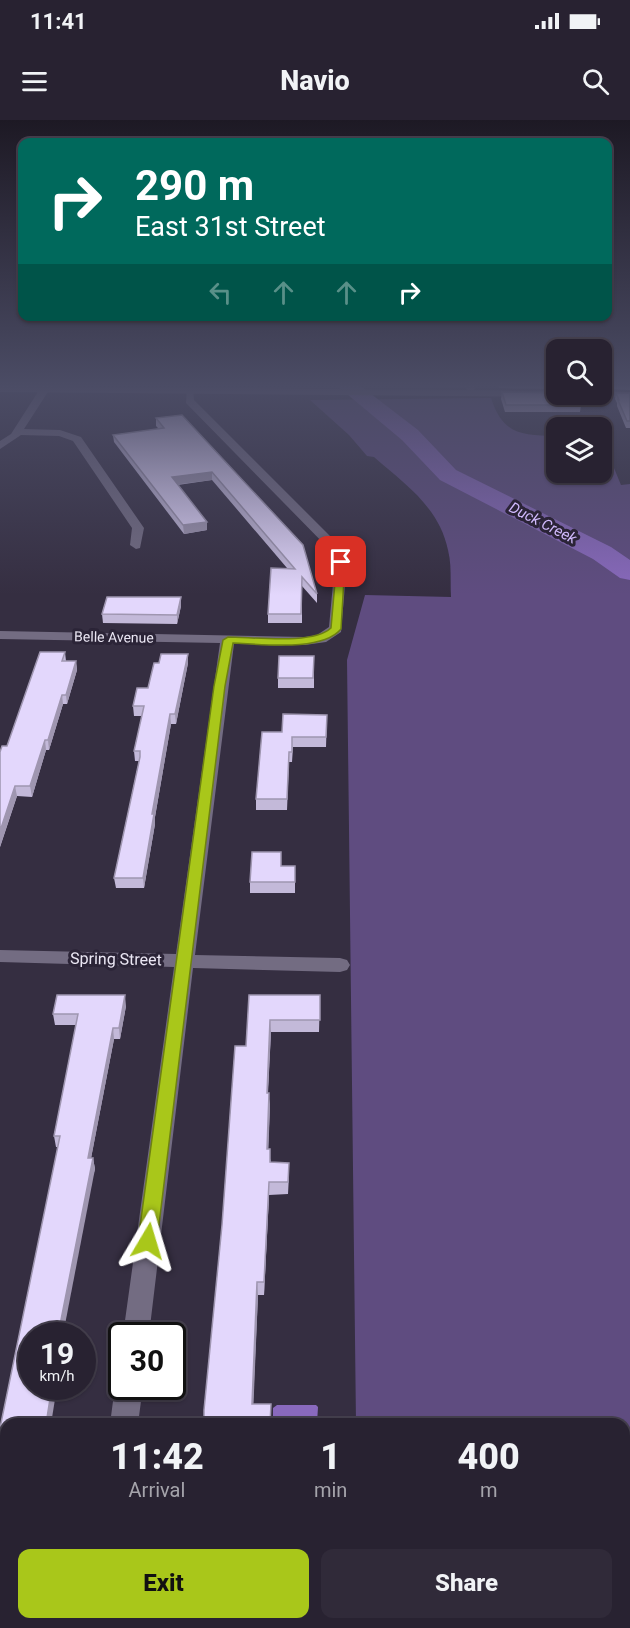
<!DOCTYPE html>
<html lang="en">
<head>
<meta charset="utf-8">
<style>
	:root { --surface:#282231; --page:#302a39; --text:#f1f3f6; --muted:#a5a4ab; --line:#443f4d; --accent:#a9c71a }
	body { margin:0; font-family:Roboto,sans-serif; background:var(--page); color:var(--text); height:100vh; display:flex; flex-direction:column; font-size:22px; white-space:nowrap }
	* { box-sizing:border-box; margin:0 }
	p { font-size:20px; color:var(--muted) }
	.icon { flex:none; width:33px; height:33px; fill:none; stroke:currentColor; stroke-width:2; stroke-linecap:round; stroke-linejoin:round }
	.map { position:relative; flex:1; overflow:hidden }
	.side { position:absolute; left:0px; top:1298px; width:630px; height:212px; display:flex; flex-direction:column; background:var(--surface); border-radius:18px 18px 0 0; box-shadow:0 2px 4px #0004,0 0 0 2px var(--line) }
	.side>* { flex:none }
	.banner { position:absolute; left:18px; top:18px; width:594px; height:183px; border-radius:12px; box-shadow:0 2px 4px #0004,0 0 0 2px var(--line); background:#00695c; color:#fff; overflow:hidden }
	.fabs { position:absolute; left:546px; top:219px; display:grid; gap:12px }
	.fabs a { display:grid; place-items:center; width:66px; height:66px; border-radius:12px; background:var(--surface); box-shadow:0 2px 4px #0004,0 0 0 2px var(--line); font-size:30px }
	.speed { position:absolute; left:18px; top:1202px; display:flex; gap:12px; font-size:30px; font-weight:700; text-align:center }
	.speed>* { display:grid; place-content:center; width:78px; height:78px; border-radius:50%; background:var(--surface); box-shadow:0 2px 4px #0004,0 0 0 2px var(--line); line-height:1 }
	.speed small { font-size:15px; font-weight:400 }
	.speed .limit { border:3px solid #111; border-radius:9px; background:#fff; color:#111 }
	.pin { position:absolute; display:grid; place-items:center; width:51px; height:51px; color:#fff; margin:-26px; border-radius:12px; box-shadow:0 3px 9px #0006 }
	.me { position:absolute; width:66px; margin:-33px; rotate:7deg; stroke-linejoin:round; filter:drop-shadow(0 0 4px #0008) }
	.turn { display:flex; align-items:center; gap:21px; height:126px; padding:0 18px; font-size:27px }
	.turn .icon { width:78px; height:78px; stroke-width:2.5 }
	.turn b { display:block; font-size:42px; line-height:51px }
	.lanes { display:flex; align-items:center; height:57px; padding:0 18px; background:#0003; justify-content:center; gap:30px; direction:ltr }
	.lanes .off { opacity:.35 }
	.eta { display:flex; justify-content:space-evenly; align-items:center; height:102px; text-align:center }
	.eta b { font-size:36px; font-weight:800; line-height:42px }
	.primary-button { display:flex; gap:12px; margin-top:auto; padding:12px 18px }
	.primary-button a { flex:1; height:69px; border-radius:12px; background:var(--accent); color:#111; font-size:24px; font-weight:800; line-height:69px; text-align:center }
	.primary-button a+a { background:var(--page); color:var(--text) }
	.status { display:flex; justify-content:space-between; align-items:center; height:42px; padding:0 30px; background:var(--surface); direction:ltr }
	.status svg { height:16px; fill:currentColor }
	header { display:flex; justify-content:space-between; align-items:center; height:78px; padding:0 18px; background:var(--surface); font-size:27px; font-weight:800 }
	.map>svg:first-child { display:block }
	.green { fill:#5f4c80 }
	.water { fill:#8969bd }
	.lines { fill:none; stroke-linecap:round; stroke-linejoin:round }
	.river { fill:#8969bd; fill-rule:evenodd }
	.minor { fill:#736c82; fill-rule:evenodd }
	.tertiary { fill:#736c82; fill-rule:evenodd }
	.wall { fill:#c3b9d9 }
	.shaded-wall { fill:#9f96b0 }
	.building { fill:#e3d7fc; stroke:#9f96b0; stroke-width:1.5 }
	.route { fill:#a9c71a; stroke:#6e8111; stroke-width:1.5 }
	.labels { text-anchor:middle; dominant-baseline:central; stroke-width:6; stroke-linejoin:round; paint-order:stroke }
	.far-street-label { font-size:14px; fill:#eae6f3; stroke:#2b2437 }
	.far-water-label { font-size:15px; font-style:italic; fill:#d0b9fc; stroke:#2b2437 }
	.street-label { font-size:16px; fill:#eae6f3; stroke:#2b2437 }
</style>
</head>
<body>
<div class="status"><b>11:41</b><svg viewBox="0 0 49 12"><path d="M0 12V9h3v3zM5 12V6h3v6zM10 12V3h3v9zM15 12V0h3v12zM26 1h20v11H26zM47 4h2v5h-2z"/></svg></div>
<header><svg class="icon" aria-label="menu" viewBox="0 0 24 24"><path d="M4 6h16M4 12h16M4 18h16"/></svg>Navio<svg class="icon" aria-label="search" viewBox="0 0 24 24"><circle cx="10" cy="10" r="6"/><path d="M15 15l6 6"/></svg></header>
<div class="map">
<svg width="630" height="1508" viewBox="0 0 630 1508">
	<rect width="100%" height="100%" fill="#352e41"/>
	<g class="green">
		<polygon points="277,264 467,264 467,267 279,265"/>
		<path d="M491,278C503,315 521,315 556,316V352H602V319L621,365L630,364V1508H358V1503H624V1304L356,1303L347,540L365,475L451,477C450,462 452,445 448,430C439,387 405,364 374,337L367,336L349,315L310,280Z"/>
	</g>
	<polygon class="water" points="277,1285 316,1285 318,1287 317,1303 273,1303 273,1288"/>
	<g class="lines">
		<polygon class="river" points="335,264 358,264 418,310 456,350 611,427 630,440 630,460 620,458 593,439 440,360 402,320"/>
		<g class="minor">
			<polygon points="43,264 53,264 24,309 60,310 81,317 144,408 140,428 136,429 130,425 132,408 73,321 59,316 21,315 0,329 0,321 11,314"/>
			<polygon points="464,264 474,264 475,275 469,275"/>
			<polygon points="187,268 193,268 194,280 342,428 347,442 341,512 326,522 305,525 234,524 195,835 340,838 347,840 350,845 347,850 340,852 193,848 149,1215 123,1215 174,847 0,842 0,830 176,834 220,523 0,519 0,511 305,517 317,515 329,507 335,442 332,432 186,283"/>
			<polygon points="122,1256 122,1266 143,1266 138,1304 110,1304 115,1266"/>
			<rect x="82" y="1503" width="32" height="5"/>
		</g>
		<g class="tertiary">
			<polygon points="0,266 556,271 556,274 560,274 556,277 0,272"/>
			<polygon points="602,271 630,272 630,278 597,276 596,274 602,274"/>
		</g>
	</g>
	<g class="wall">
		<polygon points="497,264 556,264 556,269 499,268"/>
		<polygon points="608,264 630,264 630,270 610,269"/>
		<polygon points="502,272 581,285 580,292 505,292 501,279"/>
		<polygon points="616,273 630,273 630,308 626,308 617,286 617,283 615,279"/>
		<polygon points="182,295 317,474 317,483 302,466 302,503 268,503 268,494 287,448 212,360 178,365 207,402 207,410 184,414 114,322 113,315 159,309 156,306 156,298"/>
		<polygon points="181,477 181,486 177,504 103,503 102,494"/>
		<polygon points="65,532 66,541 76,541 77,550 67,584 63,584 49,630 46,630 32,677 17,676 0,727 0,632 7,626"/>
		<polygon points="188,534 188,543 176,604 171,604 155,697 155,704 144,768 116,768 114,758 139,641 135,641 134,631 142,596 134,596 133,586 148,568"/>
		<polygon points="314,536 314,568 278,568 278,558"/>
		<polygon points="327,595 326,627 293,627 292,642 289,642 287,690 256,690 256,679 282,612"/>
		<polygon points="281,746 295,746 295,773 250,773 250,762"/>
		<polygon points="249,875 320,875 319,912 271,912 268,973 270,986 268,1029 271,1043 289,1043 289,1055 288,1074 269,1075 264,1175 258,1175 253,1284 271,1284 271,1304 204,1304 246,926"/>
		<polygon points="126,886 120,919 114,919 91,1038 93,1038 95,1049 32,1266 54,1266 56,1273 6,1304 6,1429 0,1428 0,1308 58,1027 56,1027 54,1016 76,905 55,905 53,894"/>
	</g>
	<g class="shaded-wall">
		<polygon points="212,352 212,360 173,365 172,357"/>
		<polygon points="207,402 207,410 184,414 183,405"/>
		<polygon points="181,477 181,486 177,504 177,495"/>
		<polygon points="188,534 188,543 176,604 175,594"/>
		<polygon points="76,541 77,550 67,584 66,575"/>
		<polygon points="62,575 63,584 49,630 48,620"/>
		<polygon points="170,594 171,604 155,697 155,704 144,768 143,758 152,694"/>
		<polygon points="45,620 46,630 32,677 30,666"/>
		<polygon points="15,666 17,676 0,727 0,711"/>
		<polygon points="125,875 126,886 120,919 119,908"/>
		<polygon points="270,900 271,912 267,986 267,973"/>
		<polygon points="113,908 114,919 89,1049 88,1038"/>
		<polygon points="269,973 270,986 268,1041 267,1029"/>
		<polygon points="93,1038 95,1049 63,1215 58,1215"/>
		<polygon points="269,1062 269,1075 264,1175 264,1162"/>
		<polygon points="257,1162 258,1175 253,1296 252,1284"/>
		<polygon points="50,1266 54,1266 56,1273 51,1304 46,1304"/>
		<polygon points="6,1494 6,1503 10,1503 9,1508 3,1508"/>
	</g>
	<g class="building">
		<polygon points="502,272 556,273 556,274 577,274 581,285 506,285"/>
		<polygon points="616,273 630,273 630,301 627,301 618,280 619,280"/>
		<polygon points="182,295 303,425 317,474 302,457 301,494 268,494 271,448 295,449 212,352 172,357 207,402 183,405 113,315 164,308 156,298"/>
		<polygon points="107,477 181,477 177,495 102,494"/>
		<polygon points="40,532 65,532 62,541 76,541 66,575 62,575 48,620 45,620 30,666 15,666 0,711 0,632 2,626 7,626"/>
		<polygon points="161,534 188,534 175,594 170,594 152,694 154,694 143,758 114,758 140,637 140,631 134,631 144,586 133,586 137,568 148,568 154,543 159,543"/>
		<polygon points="279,536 314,536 313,558 278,558"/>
		<polygon points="283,594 327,595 326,617 292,617 292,632 289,632 287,679 256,679 262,612 282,612"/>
		<polygon points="252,732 281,732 281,746 295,746 295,762 250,762"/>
		<polygon points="57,875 125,875 119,908 113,908 88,1038 93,1038 58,1215 32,1215 32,1266 52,1266 46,1304 6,1304 6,1418 0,1418 0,1308 60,1016 54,1016 78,894 53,894"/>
		<polygon points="249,875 320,875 320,900 270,900 267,973 269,973 267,1029 270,1029 270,1042 289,1043 288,1062 269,1062 264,1162 257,1162 252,1284 271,1284 270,1304 204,1304 204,1290 222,1105 235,926 246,926"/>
		<polygon points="0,1474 6,1474 6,1494 3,1508 0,1508"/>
		<rect x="203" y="1503" width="59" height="5"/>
	</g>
	<linearGradient id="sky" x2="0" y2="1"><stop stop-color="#1d1924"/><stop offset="0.56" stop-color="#4b4c65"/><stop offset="1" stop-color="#4b4c65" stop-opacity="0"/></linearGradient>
	<rect width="630" height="475" fill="url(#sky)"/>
	<path class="route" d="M337,440L345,442L341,509C322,532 261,524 233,523L225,566L157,1121L154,1127L148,1129L141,1127L138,1121L214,566L223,520L228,517C253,517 313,525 331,508Z"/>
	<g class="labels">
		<g class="far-street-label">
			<text transform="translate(114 517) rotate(1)">Belle Avenue</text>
		</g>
		<g class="far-water-label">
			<text transform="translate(543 403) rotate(27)">Duck Creek</text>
		</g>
		<g class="street-label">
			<text transform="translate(116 839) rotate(1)">Spring Street</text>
		</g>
	</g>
</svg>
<div class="fabs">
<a><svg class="icon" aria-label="search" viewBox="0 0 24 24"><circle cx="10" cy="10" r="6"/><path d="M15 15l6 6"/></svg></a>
<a><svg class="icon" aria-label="layers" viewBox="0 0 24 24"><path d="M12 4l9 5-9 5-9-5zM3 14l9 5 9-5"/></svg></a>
</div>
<div class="speed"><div>19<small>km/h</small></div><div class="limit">30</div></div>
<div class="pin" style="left:341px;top:442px;background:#d93025"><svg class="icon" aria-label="arrive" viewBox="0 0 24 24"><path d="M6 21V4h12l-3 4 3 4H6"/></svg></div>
<svg class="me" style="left:148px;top:1121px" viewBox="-20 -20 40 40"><path d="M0-17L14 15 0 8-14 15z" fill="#a9c71a" stroke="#fff" stroke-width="4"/></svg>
<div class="banner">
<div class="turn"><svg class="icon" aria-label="right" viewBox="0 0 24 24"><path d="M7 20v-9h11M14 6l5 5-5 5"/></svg><div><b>290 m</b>East 31st Street</div></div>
<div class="lanes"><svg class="icon off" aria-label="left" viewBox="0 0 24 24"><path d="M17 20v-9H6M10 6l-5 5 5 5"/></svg><svg class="icon off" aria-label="ahead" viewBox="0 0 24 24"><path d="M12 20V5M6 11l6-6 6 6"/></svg><svg class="icon off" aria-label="ahead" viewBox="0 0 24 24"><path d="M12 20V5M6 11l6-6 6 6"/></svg><svg class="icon" aria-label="right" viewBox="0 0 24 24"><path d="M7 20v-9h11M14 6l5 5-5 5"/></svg></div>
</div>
<section class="side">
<div class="eta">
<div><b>11:42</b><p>Arrival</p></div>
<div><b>1</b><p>min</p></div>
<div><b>400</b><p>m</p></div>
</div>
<div class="primary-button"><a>Exit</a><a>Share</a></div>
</section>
</div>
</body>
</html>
